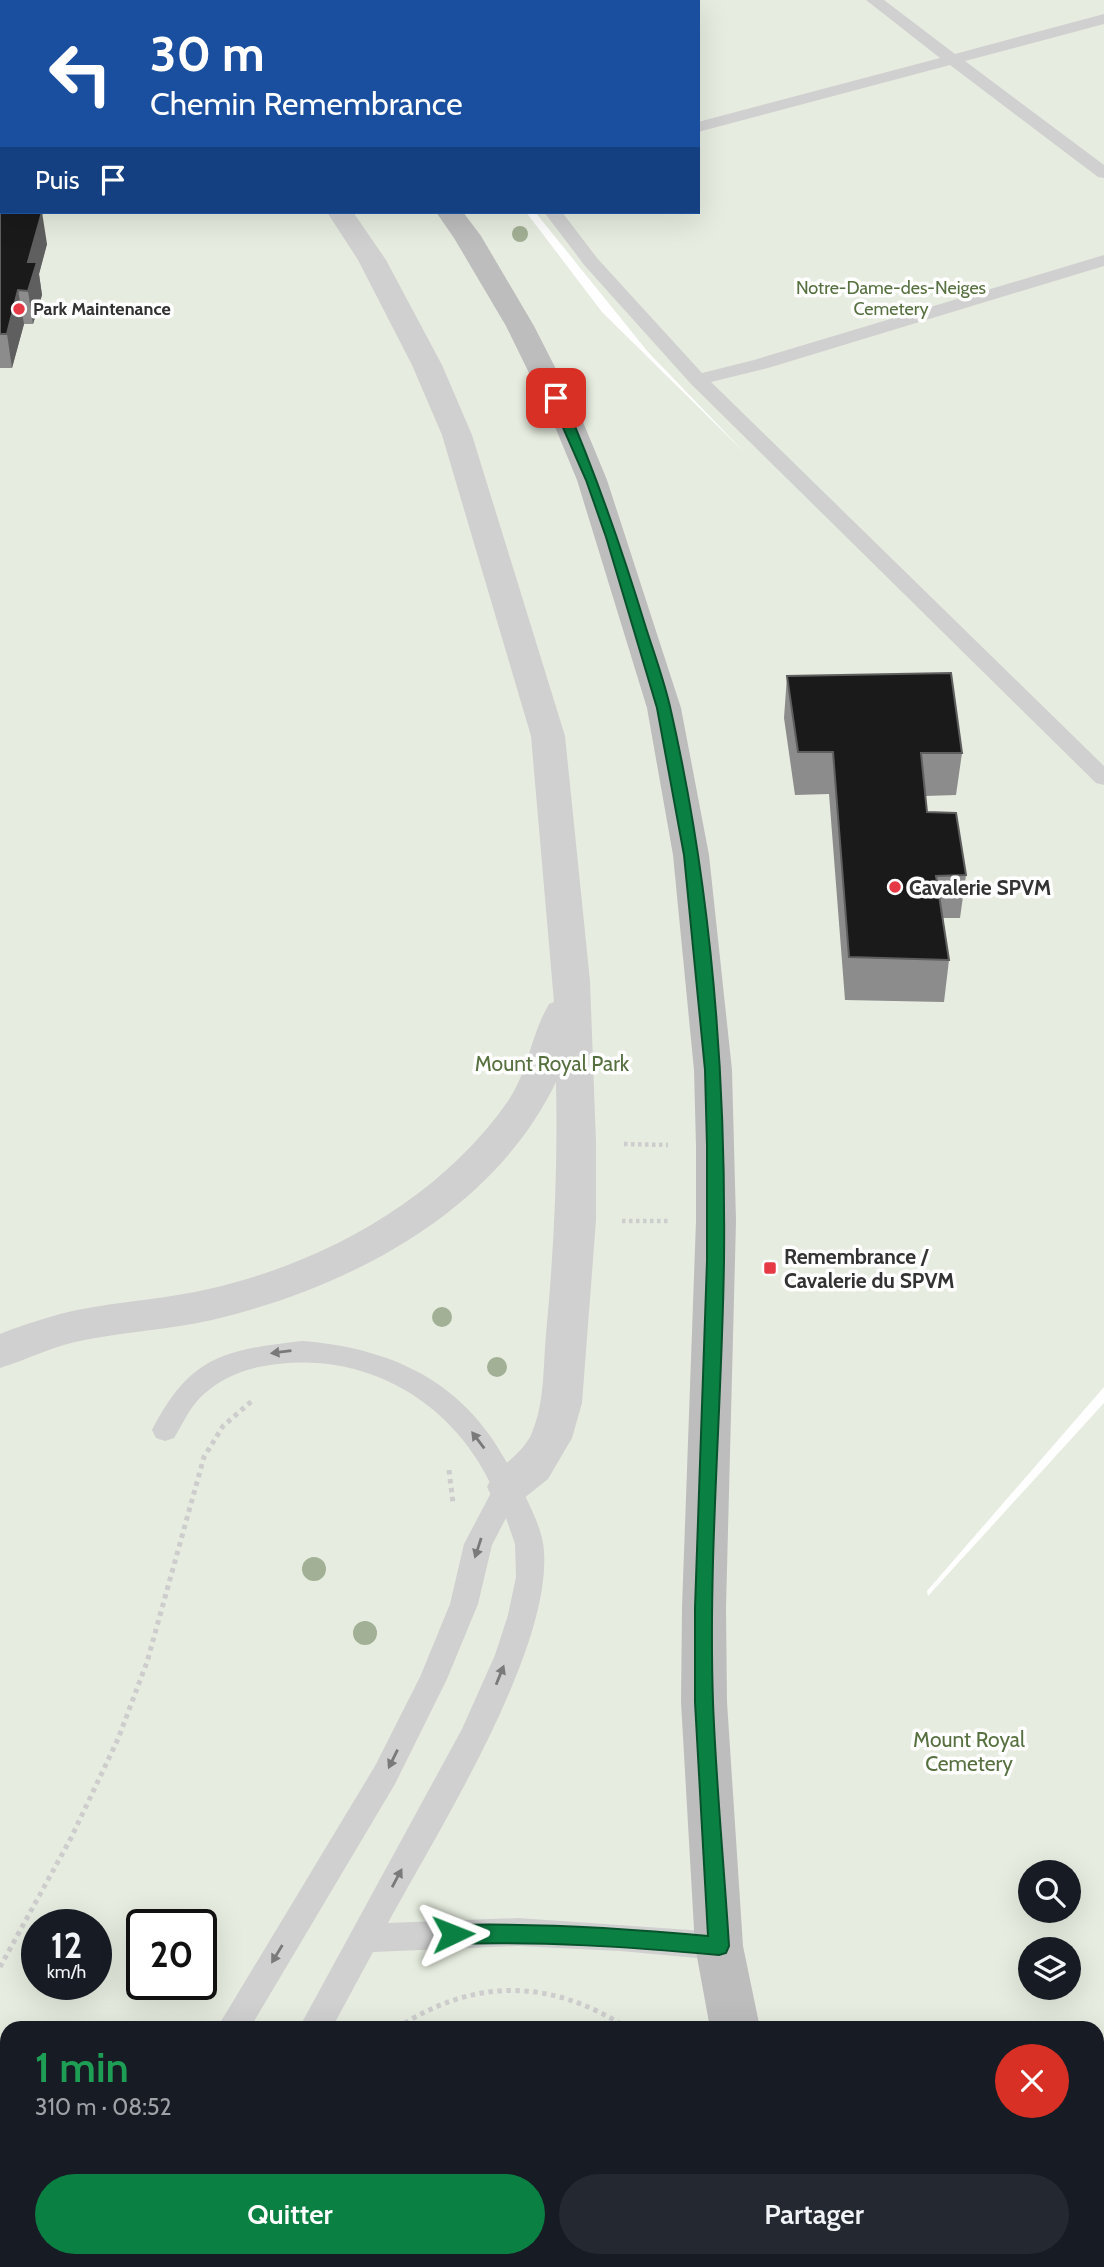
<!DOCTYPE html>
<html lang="fr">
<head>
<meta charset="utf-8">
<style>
	:root { --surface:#171b24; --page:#242831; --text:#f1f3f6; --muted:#9ea1a6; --accent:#0b8043 }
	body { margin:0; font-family:Cabin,sans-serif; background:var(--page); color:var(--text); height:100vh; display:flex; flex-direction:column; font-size:26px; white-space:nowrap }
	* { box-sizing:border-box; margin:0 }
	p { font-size:23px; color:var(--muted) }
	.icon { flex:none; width:38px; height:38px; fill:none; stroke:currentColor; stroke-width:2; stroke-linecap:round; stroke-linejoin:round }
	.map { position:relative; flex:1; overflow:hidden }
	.sheet { position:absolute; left:0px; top:2021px; width:1104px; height:247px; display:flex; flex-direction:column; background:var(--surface); border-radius:21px 21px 0 0; box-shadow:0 7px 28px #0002 }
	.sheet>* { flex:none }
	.guide { position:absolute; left:0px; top:0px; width:700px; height:214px; box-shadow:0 7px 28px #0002; background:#1a4fa0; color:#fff; overflow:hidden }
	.controls { position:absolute; left:1018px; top:1860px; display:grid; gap:14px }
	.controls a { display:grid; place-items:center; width:63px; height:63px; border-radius:50%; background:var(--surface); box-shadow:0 7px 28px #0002; font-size:35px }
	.speed { position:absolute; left:21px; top:1909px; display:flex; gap:14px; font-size:35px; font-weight:700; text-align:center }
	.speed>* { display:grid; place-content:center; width:91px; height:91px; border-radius:50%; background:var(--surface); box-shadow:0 7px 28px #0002; line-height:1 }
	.speed small { font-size:18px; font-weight:400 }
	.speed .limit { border:4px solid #111; border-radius:10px; background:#fff; color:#111 }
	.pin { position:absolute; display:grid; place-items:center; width:60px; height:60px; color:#fff; margin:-30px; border-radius:14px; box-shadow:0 4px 10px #0006 }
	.me { position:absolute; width:77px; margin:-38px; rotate:88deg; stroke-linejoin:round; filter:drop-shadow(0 0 5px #0008) }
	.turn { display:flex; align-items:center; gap:24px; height:147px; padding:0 35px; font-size:32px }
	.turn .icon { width:91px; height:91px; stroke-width:2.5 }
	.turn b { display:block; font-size:49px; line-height:60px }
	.then { display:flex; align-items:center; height:66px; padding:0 35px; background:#0003; gap:14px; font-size:26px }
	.round { display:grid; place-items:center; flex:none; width:74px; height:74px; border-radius:37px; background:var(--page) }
	.head { display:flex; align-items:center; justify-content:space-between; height:119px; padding:0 35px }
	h1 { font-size:42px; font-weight:600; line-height:52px; color:#1e9e55 }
	.button { display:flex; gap:14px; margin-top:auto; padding:14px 35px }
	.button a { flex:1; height:80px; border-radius:42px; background:var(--accent); color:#fff; font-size:28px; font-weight:600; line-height:80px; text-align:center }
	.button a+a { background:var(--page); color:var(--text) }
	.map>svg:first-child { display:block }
	.green { fill:#e6ecdf; fill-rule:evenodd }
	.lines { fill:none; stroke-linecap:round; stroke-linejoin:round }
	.path-far1 { stroke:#cdcdcd; stroke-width:4.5; stroke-dasharray:3.5 3.5; stroke-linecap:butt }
	.path { stroke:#cdcdcd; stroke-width:5; stroke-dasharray:4.5 4.5; stroke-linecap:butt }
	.lane { fill:#d0d0d0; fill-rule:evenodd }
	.street { fill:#d0d0d0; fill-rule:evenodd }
	.secondary { fill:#bdbdbd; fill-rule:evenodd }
	.tree { fill:#a2b095 }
	.wall { fill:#8c8c8c }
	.shaded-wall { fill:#5f5f5f }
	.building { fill:#1a1a1a; stroke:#5f5f5f; stroke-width:2 }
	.oneway { fill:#7a7a7a }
	.route { fill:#0b8043; stroke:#07532c; stroke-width:2 }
	.poi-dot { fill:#e63946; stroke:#fff; stroke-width:2.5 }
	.labels { text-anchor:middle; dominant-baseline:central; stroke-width:7; stroke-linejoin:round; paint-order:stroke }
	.far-park-label { font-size:18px; fill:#56703f; stroke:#fff }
	.far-poi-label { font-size:18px; font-weight:bold; fill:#333; stroke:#fff; text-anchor:start }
	.poi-label { font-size:21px; font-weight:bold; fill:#333; stroke:#fff; text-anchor:start }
	.park-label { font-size:21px; fill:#56703f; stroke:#fff }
</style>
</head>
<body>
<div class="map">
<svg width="1104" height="2267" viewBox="0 0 1104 2267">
	<rect width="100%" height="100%" fill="#fff"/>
	<path class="green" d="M0,0H1104V1387L927,1591L928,1596L1104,1403V2267H0ZM2,2H698V212H535L648,352L746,454L602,312L526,212H2ZM1031,1872H1069V1911H1031ZM37,1925H96V1984H37ZM142,1925H201V1984H142ZM1031,1950H1069V1988H1031ZM7,2028H1097V2261H7Z"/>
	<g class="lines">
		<g class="path-far1">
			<polyline points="624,1144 668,1145"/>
			<polyline points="622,1221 670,1221"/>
		</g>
		<g class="path">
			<polyline points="449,1470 453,1503"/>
			<polyline points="0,1967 71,1838 118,1739 147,1662 204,1457 223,1426 253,1400"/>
			<path d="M397,2028C474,1978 550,1978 627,2028"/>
			<polyline points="281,2261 292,2264 304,2261"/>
			<polyline points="656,2261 656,2267"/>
			<polyline points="730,2261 731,2267"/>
		</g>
		<g class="lane">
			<polygon points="383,0 399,0 401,2 384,2"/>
			<polygon points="419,0 436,0 417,2"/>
			<polygon points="866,0 884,0 955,54 1104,14 1104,24 965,61 1104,165 1104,178 1098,177 950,65 698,132 698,122 940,58"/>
			<polygon points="544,212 562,212 597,258 702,373 754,360 1104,255 1104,266 768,368 711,382 1104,766 1104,785 1096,783 691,384 585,266"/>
			<path d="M302,1341C379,1347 448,1373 493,1440C509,1465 538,1514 543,1543C558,1642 436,1834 388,1923L518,1918L719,1932L730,1936L734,1946L730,1956L719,1960L620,1951L518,1946L373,1952L332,2028H299L462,1729L495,1655L508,1615L516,1577L515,1544L506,1518L492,1545L478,1604L447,1679L395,1784L250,2028H217L375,1766L420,1677L450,1604L464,1544L493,1489C455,1404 370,1353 278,1364C250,1367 225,1375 204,1394C190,1406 184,1422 174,1438L165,1441L156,1438L152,1430C190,1356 224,1350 302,1341Z"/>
			<polygon points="78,2261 113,2261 110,2267 75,2267"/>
			<polygon points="170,2261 205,2261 202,2267 167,2267"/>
		</g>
		<g class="street">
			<polygon points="183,0 207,0 208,2 184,2"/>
			<path d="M327,212H353L386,260L442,365L472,435L565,736L590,981L596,1143V1220L582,1403L572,1438L548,1479L523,1499L508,1504L493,1499L487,1487C497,1466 520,1457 531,1435C545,1404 543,1367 546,1334C554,1250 558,1167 556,1082C493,1213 348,1288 212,1320C167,1330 121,1332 75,1342C49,1348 26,1360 0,1368V1334L10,1330C32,1322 54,1315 77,1310C122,1301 168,1299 213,1288C325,1262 441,1198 508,1101C528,1072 531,1034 549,1004L554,1002L531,736L442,435L412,365L358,260Z"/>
		</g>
		<g class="secondary">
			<polygon points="281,0 305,0 306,2 282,2"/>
			<polygon points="436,212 463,212 481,236 534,326 583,422 607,480 681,708 709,855 732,1070 734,1146 736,1221 726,1608 727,1702 743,1946 760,2028 710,2028 695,1946 681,1702 682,1608 696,1221 696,1146 694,1070 673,855 647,708 577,480 553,422 506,326 454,238"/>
			<polygon points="768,2261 820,2261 822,2267 770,2267"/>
		</g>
	</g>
	<g class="tree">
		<circle cx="520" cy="234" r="8"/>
		<circle cx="442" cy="1317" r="10"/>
		<circle cx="497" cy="1367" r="10"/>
		<circle cx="314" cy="1569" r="12"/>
		<circle cx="365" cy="1633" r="12"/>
	</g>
	<g class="wall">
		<polygon points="0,195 47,244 39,274 42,295 33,324 24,324 12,368 0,368"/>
		<polygon points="787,676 962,753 956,795 925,796 927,812 966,875 960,918 943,918 949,960 944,1002 845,1000 829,794 795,795 784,718"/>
	</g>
	<g class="shaded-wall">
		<polygon points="42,212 47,244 39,274 42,295 33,324 28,291 28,262"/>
		<polygon points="18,290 24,324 12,368 7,334"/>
	</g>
	<g class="building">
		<polygon points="0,195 2,195 2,212 42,212 28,262 37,262 28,291 18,290 7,334 0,334"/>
		<polygon points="951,673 962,753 921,753 927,812 956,813 966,875 936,876 949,960 849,957 833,752 798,752 787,676"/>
	</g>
	<defs><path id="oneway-solid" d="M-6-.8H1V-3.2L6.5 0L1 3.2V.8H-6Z" transform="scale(1.75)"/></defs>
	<g class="oneway">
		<use href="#oneway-solid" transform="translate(281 1352) rotate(173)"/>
		<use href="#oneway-solid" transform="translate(478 1440) rotate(-127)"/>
		<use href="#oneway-solid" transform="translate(478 1548) rotate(108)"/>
		<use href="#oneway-solid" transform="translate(500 1675) rotate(-68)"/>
		<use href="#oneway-solid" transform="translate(393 1759) rotate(116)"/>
		<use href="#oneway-solid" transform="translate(397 1878) rotate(-62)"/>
		<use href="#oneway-solid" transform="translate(277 1954) rotate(121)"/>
	</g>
	<path class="route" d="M556,395L563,398C596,474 622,549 646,628C655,656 665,683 671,711C712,891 726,1076 724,1260C722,1407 708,1555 713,1702C716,1783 724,1865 729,1946L726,1953L719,1955C630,1947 542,1941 453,1944L445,1941L443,1934L445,1928L453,1925C538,1923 623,1928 708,1936L695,1702V1608L707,1261V1146L705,1070L684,855L657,708L606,537L586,480L550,398Z"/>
	<g class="poi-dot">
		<circle cx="19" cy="309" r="7"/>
		<circle cx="895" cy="887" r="7"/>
		<rect x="763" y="1261" width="14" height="14" rx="3.5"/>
	</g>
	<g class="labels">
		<g class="far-park-label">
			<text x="891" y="288">Notre-Dame-des-Neiges<tspan x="891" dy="21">Cemetery</tspan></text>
		</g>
		<g class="far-poi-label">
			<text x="33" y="309">Park Maintenance</text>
		</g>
		<g class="poi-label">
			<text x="909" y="887">Cavalerie SPVM</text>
			<text x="784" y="1256">Remembrance /<tspan x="784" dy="24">Cavalerie du SPVM</tspan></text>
		</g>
		<g class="park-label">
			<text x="552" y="1063">Mount Royal Park</text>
			<text x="969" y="1739">Mount Royal<tspan x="969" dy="24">Cemetery</tspan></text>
		</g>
	</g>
</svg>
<div class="controls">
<a><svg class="icon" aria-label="search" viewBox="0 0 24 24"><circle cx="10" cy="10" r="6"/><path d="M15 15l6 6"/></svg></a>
<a><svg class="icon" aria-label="layers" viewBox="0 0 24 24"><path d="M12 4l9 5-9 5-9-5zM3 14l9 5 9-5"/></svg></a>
</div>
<div class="speed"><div>12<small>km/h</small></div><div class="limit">20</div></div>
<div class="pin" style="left:556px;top:398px;background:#d93025"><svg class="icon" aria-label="arrive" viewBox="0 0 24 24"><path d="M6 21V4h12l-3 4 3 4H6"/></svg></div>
<svg class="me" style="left:453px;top:1934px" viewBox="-20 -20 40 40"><path d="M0-17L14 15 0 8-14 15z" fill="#0b8043" stroke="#fff" stroke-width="4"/></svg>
<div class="guide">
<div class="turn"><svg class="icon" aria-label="left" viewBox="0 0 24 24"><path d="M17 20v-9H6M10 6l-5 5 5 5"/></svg><div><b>30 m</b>Chemin Remembrance</div></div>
<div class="then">Puis<svg class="icon" aria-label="arrive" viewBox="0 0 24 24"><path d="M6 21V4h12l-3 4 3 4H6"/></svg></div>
</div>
<section class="sheet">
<div class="head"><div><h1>1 min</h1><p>310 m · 08:52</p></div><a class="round" style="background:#d93025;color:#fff"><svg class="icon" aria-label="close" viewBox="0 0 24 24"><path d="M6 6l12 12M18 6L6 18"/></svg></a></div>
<div class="button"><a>Quitter</a><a>Partager</a></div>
</section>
</div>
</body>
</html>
